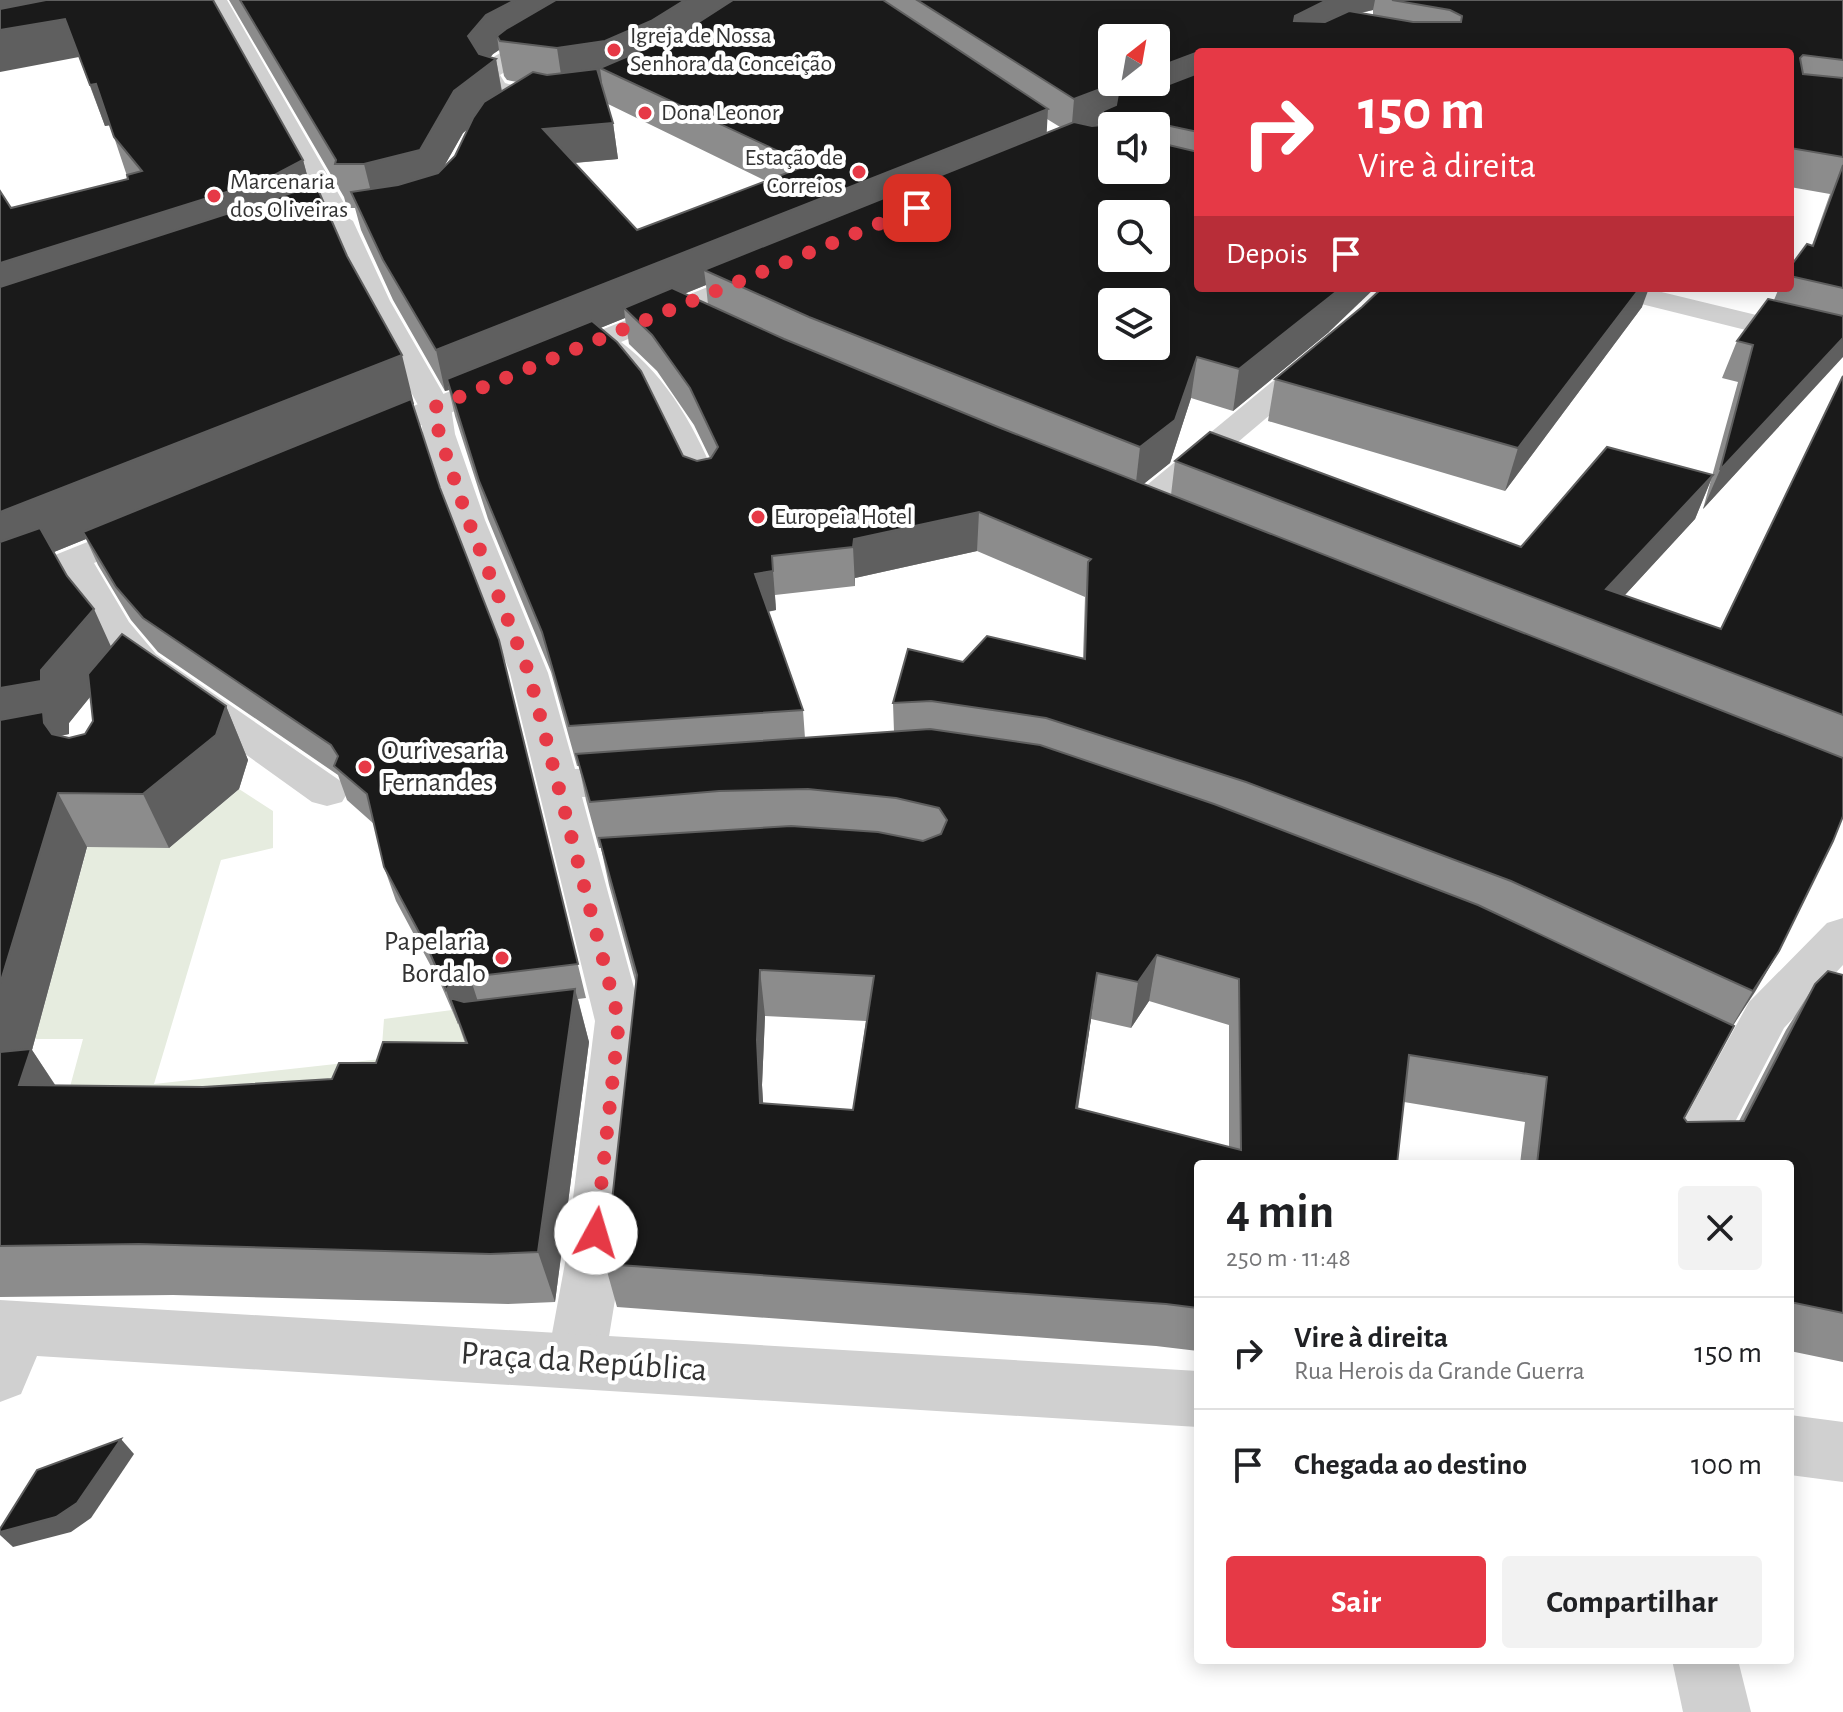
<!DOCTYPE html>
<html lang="pt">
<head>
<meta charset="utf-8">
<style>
	:root { --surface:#fff; --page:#f2f2f2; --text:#202124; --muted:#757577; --line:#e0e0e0; --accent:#e63946 }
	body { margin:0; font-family:"Alegreya Sans",sans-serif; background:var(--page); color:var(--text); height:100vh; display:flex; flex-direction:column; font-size:30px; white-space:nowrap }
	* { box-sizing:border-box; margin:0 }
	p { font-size:26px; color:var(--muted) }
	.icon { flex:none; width:44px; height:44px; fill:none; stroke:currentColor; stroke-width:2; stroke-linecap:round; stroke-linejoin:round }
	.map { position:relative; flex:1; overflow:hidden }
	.drawer { position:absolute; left:1194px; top:1160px; width:600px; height:504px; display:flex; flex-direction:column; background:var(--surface); border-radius:8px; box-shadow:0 4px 20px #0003 }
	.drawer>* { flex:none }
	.top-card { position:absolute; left:1194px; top:48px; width:600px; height:244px; border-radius:8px; box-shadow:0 4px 20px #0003; background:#e63946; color:#fff; overflow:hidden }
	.needle { width:52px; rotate:31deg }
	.tools { position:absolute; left:1098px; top:24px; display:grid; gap:16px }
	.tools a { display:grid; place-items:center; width:72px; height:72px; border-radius:8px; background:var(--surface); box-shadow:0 4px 20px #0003; font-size:40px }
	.pin { position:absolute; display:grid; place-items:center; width:68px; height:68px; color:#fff; margin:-34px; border-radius:16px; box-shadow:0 4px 12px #0006 }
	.me { position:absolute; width:88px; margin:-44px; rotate:6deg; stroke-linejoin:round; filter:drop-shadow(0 0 6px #0008) }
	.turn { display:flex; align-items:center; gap:28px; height:168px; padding:0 32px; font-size:36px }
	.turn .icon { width:104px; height:104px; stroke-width:2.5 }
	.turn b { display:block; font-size:56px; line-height:68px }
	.then { display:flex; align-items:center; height:76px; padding:0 32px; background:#0003; gap:16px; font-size:30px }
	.round { display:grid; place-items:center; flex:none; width:84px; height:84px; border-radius:8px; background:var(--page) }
	.head { display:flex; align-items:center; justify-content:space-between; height:136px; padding:0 32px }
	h1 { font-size:48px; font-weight:700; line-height:60px }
	.button { display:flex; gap:16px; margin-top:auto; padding:16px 32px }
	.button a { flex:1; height:92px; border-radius:8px; background:var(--accent); color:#fff; font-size:32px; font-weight:700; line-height:92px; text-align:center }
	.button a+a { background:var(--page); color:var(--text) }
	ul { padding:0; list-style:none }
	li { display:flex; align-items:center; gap:24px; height:112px; padding:0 32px; border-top:2px solid var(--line) }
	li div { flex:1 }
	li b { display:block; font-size:30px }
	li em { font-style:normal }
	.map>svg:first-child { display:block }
	.green { fill:#e6ecdf }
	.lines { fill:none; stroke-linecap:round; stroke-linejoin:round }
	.pedestrian { fill:#d0d0d0; fill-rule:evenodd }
	.minor { fill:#d0d0d0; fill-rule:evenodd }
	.wall { fill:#8c8c8c; fill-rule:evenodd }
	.shaded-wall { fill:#5f5f5f }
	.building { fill:#1a1a1a; stroke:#5f5f5f; stroke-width:2; fill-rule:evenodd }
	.route { stroke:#e63946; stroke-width:14; stroke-dasharray:0 25.2 }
	.poi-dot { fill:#e63946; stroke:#fff; stroke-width:3 }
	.labels { text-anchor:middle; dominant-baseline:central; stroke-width:8; stroke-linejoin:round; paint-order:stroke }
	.far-poi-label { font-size:24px; fill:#333; stroke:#fff; text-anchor:start }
	.poi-label { font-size:28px; fill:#333; stroke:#fff; text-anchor:start }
	.near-street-label { font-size:34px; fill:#333; stroke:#fff }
</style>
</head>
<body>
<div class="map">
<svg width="1843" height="1712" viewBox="0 0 1843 1712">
	<rect width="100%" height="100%" fill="#fff"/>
	<polygon class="green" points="239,789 273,811 273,848 221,860 154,1084 381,1059 384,1019 452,1010 470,1042 461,1096 56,1138 83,1039 35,1039 101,797 169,848"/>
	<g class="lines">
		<g class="pedestrian">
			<polygon points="340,213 353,221 390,301 451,407 455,434 485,520 548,673 575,769 642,767 657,771 663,781 657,791 642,795 582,797 643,1021 621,1263 605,1361 597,1380 576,1388 555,1380 547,1361 565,1263 595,1021 510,673 451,520 423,434 419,407 362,301 327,221"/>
			<polygon points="1318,350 1329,353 1333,359 1329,365 1154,513 1142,516 1130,513 1125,506 1130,499 1307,353"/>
		</g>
		<g class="minor">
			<path d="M207,0H227L345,205C329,228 292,251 264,244L260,238L264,232L297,220L319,205Z"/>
			<polygon points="596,0 620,0 500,75 505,83 533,91 571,95 574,100 571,105 532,105 489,93 478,74 495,56"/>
			<path d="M762,265L772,267L776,273L772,279L621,342C669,378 697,431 719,486L714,493L702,496L690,493L649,406L625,376L597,352L371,446L360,449L349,446L344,439L349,432Z"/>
			<polygon points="1597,288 1645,288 1843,336 1843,354 1601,294"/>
			<polygon points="145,519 157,522 162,529 157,536 94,563 129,622 156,654 342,782 348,792 342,802 327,806 312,802 128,670 94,627 65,575 0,601 0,577"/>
			<polygon points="1843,918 1843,965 1784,1028 1713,1164 1660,1164 1749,1002 1827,923"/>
			<polygon points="0,1300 1198,1371 1198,1427 37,1356 21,1394 0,1402"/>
			<polygon points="1790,1415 1843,1422 1843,1482 1790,1475"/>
			<polygon points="1672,1660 1738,1660 1751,1712 1683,1712"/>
		</g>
	</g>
	<g class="wall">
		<path d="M0,0L303,160L310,187L414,404H413L440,488L499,640L586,998L578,999L589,1042L555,1302L508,1304L173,1295L0,1297V1298V191L11,208L128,179L110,125L105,126L79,57ZM86,539L98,565L131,620L158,652L338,775L347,800L374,824L384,867L396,901L441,985L458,1024V1023L465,1043L332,1079L203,1087L56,1086L32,1050L87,847L169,848L239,789L248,760L226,706L111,647L67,576L54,552ZM91,696L93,721L85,734L69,738L60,736L69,734V723Z"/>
		<path d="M229,0H1843V356L1703,509L1738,382L1722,378L1737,341L1774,300L1779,288H1790V267L1812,245L1830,194L1790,187V52H1198V288L1329,332L1233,411L1191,398L1170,463L1143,484L1171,495L1175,461L1521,547L1713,475L1695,519L1624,596L1721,629L1843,376V816L1779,951L1733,1026L1684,1118L1687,1122L1739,1121L1786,1030L1815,984L1843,975V1362L1790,1351V1164H1520L1525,1122L1404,1102L1198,1164V1351L1156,1346L617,1307L605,1264L636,984L609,885L601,848H599L586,800L579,766H577L551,672L488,519L455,416L449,390L445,391L393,300L361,230L355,208H347L344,197ZM1373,10V15L1361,13ZM499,50L504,76L507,80L517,82L502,91L496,59L490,57L493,54ZM608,104L766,181L637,230L575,163L618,159L613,123ZM1047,119L1060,127L1046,133ZM468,128L455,156L443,168L463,133ZM706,285L708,305L684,294ZM625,318L629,344L657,371L694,425L710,458L697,461L683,456L600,328ZM977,551L1085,597L1083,658L963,662L893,703L894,732L805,738L803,710L768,612L776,610L775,595L855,586V578ZM1149,1001L1229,1025V1147L1078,1109L1091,1019L1131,1028ZM765,1016L866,1021L853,1110L763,1104L762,1085Z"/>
		<polygon points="1362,307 1642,307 1505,491 1268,421 1275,379"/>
	</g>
	<g class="shaded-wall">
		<polygon points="0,0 162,0 66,19 79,57 0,72"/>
		<polygon points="515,0 590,0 497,36 499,50 493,54 477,74 496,59 503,99 463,133 429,193 375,208 364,164 486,15"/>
		<polygon points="685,0 755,0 600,68 602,82 563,88 557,48"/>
		<polygon points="1327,0 1375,0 1373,10 1342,17 1289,52 1295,16"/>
		<polygon points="1198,52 1198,76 1102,111 1101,123 1071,135 1074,99 1119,82 1156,82 1156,68"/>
		<polygon points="96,84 111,125 105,126 90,85"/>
		<polygon points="1048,109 1046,145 704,270 706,285 631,315 624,308 625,318 450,389 447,379 449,390 445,391 436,350"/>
		<polygon points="613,123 618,159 549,165 543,129"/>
		<polygon points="1161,124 1157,160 1156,161 1156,131"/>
		<polygon points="303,160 315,204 0,317 0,263"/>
		<polygon points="1341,288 1375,288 1329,332 1233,411 1239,369"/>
		<polygon points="1640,288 1649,288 1642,307 1505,491 1518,448"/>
		<polygon points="1843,338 1843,357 1703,509 1720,470"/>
		<polygon points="402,355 414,404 87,538 83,532 86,539 0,574 0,512"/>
		<polygon points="1197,357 1191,398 1170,463 1135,491 1140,447"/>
		<polygon points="1713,475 1695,519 1600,622 1606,589"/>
		<polygon points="979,512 977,551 855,578 855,586 853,547 854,539"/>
		<polygon points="773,571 776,610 759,613 755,574"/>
		<polygon points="94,609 118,662 69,723 69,734 0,748 0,688 41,670"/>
		<polygon points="226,706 248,760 239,789 169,848 143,794"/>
		<polygon points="58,793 87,847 32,1050 66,1102 0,1084 0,984"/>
		<polygon points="1779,951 1755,992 1729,1031 1753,991"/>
		<polygon points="1157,955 1149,1001 1131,1028 1138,982"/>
		<polygon points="760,970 765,1016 762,1085 766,1148 760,1103 757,1040"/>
		<polygon points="1097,973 1091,1019 1071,1153 1076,1108"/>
		<polygon points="470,977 481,1011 450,998 458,1023 458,1024 446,990 452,982"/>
		<polygon points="575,989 589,1042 555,1302 538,1252"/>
		<polygon points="121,1439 134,1454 91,1518 71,1532 13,1547 0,1535 0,1532"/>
	</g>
	<g class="building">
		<polygon points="46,0 213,0 303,160 265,180 0,263 0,191 11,208 128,179 127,175 142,171 114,137 96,84 90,85 65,19 0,30 0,9"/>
		<polygon points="240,0 515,0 486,15 468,36 479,54 496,59 454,91 420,150 364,164 335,164 336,160"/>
		<polygon points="556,0 685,0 651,21 605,41 557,48 500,41 497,36 506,29"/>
		<polygon points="733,0 883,0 1048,109 436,350 383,260 351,192 398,185 438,173 455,156 473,118 484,102 533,72 547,75 597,69 613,123 543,129 637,230 808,165 600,68 680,34"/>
		<polygon points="917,0 1327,0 1295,16 1294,21 1325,22 1349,11 1413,22 1461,22 1462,16 1450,10 1392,0 1843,0 1843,60 1803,55 1800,58 1803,74 1843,78 1843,157 1790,148 1790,52 1201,51 1156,68 1156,38 1112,38 1112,82 1119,82 1074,99"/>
		<path d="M1198,73V132L1161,124L1156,131V126H1112V170H1156V142L1198,152V288H1341L1239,369L1197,357L1175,420L1140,447L809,317L704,270L1074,122L1092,126L1102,125L1108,117L1102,111L1116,105L1118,94L1146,93ZM1112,214H1156V258H1112ZM1112,302H1156V346H1112Z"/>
		<polygon points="1843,165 1843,288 1790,276 1790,267 1807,244 1813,246"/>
		<polygon points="316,185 347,256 402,355 0,512 0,287"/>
		<polygon points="672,288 784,339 998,427 1843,758 1843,816 1833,841 1779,951 1753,991 1511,881 1246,782 1046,718 931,701 893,703 908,649 963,662 987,636 1085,659 1088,562 1091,559 979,512 854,539 853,547 772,556 773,571 755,574 803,710 569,726 542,632 479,481 447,379 592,321 617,342 641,371 683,456 697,461 711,458 718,447 690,388 652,335 624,308"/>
		<polygon points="1382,288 1640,288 1518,448 1275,379 1362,307"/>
		<polygon points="1768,299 1843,316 1843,338 1720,470 1753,345 1737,341"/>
		<polygon points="1843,376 1843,715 1175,461 1210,432 1521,547 1607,447 1713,475 1606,589 1721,629"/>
		<polygon points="411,399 440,488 499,640 578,964 470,977 452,982 446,990 429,951 384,867 367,794 334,766 338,756 331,745 143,618 116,587 83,532"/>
		<polygon points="40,528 67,576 94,609 41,670 41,681 0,688 0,542"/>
		<polygon points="122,634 226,706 216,735 143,794 58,793 0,984 0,720 43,712 44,723 52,734 69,738 85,734 93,721 88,674"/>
		<path d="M930,729L1040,745L1214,804L1478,905L1734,1026L1684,1118L1687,1122L1744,1121L1815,984L1828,971L1843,975V1313L1790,1302V1164H1537L1547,1077L1409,1055L1397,1164H1198V1308L1166,1304L605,1264L637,975L599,838L791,826L878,832L923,841L941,834L947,820L939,808L896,798L808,789L719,791L590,802L576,754ZM1157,955L1239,979L1241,1150L1076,1108L1097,973L1138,982ZM760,970L874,976L853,1110L760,1103L757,1040Z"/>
		<polygon points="575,989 538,1252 490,1254 139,1244 0,1246 0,1052 31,1049 19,1085 203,1087 332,1079 339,1063 376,1063 383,1042 467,1043 450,998 464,1002"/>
		<polygon points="121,1439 77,1503 56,1517 0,1532 0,1529 37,1470"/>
	</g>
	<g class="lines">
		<polyline class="route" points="596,1233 619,1021 529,673 468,520 439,434 435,407 917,208"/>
	</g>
	<g class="poi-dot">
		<circle cx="614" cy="50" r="8"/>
		<circle cx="645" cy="113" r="8"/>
		<circle cx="859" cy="172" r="8"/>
		<circle cx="214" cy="196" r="8"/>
		<circle cx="758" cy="517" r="8"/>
		<circle cx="365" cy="767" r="8"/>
		<circle cx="502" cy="958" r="8"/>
	</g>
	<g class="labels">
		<g class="far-poi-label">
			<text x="630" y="36">Igreja de Nossa<tspan x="630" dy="28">Senhora da Conceição</tspan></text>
			<text x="661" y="113">Dona Leonor</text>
			<text x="843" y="158" text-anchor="end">Estação de<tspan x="843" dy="28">Correios</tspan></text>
			<text x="230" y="182">Marcenaria<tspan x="230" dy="28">dos Oliveiras</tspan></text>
			<text x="774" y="517">Europeia Hotel</text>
		</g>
		<g class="poi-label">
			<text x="381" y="751">Ourivesaria<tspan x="381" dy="32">Fernandes</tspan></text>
			<text x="486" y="942" text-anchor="end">Papelaria<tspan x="486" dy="32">Bordalo</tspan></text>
		</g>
		<g class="near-street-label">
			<text transform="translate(584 1362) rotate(4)">Praça da República</text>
		</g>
	</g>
</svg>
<div class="tools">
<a><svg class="needle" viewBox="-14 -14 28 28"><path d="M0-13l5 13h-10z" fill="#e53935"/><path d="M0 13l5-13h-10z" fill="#757577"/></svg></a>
<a><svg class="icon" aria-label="sound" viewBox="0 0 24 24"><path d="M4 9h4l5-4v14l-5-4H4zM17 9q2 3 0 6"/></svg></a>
<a><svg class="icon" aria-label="search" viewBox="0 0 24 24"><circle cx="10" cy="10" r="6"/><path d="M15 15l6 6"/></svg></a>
<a><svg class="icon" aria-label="layers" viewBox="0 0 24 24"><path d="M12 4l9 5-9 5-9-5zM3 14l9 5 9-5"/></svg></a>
</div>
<div class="pin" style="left:917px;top:208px;background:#d93025"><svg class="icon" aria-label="arrive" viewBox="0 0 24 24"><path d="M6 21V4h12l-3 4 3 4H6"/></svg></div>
<svg class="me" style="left:596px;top:1233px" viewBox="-20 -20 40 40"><circle r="19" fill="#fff"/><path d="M0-13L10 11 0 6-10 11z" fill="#e63946"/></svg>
<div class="top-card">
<div class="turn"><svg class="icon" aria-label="right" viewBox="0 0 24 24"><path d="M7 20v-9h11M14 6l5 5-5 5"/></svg><div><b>150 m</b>Vire à direita</div></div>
<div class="then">Depois<svg class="icon" aria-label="arrive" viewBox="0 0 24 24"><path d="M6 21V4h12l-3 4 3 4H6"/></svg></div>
</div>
<section class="drawer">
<div class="head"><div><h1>4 min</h1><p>250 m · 11:48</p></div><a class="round"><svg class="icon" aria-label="close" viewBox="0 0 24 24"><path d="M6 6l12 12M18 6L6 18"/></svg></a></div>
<ul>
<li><svg class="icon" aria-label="right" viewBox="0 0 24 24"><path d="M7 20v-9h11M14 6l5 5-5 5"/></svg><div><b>Vire à direita</b><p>Rua Herois da Grande Guerra</p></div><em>150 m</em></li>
<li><svg class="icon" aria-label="arrive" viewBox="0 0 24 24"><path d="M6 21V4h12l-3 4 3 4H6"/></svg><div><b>Chegada ao destino</b></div><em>100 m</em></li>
</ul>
<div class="button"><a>Sair</a><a>Compartilhar</a></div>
</section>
</div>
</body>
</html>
